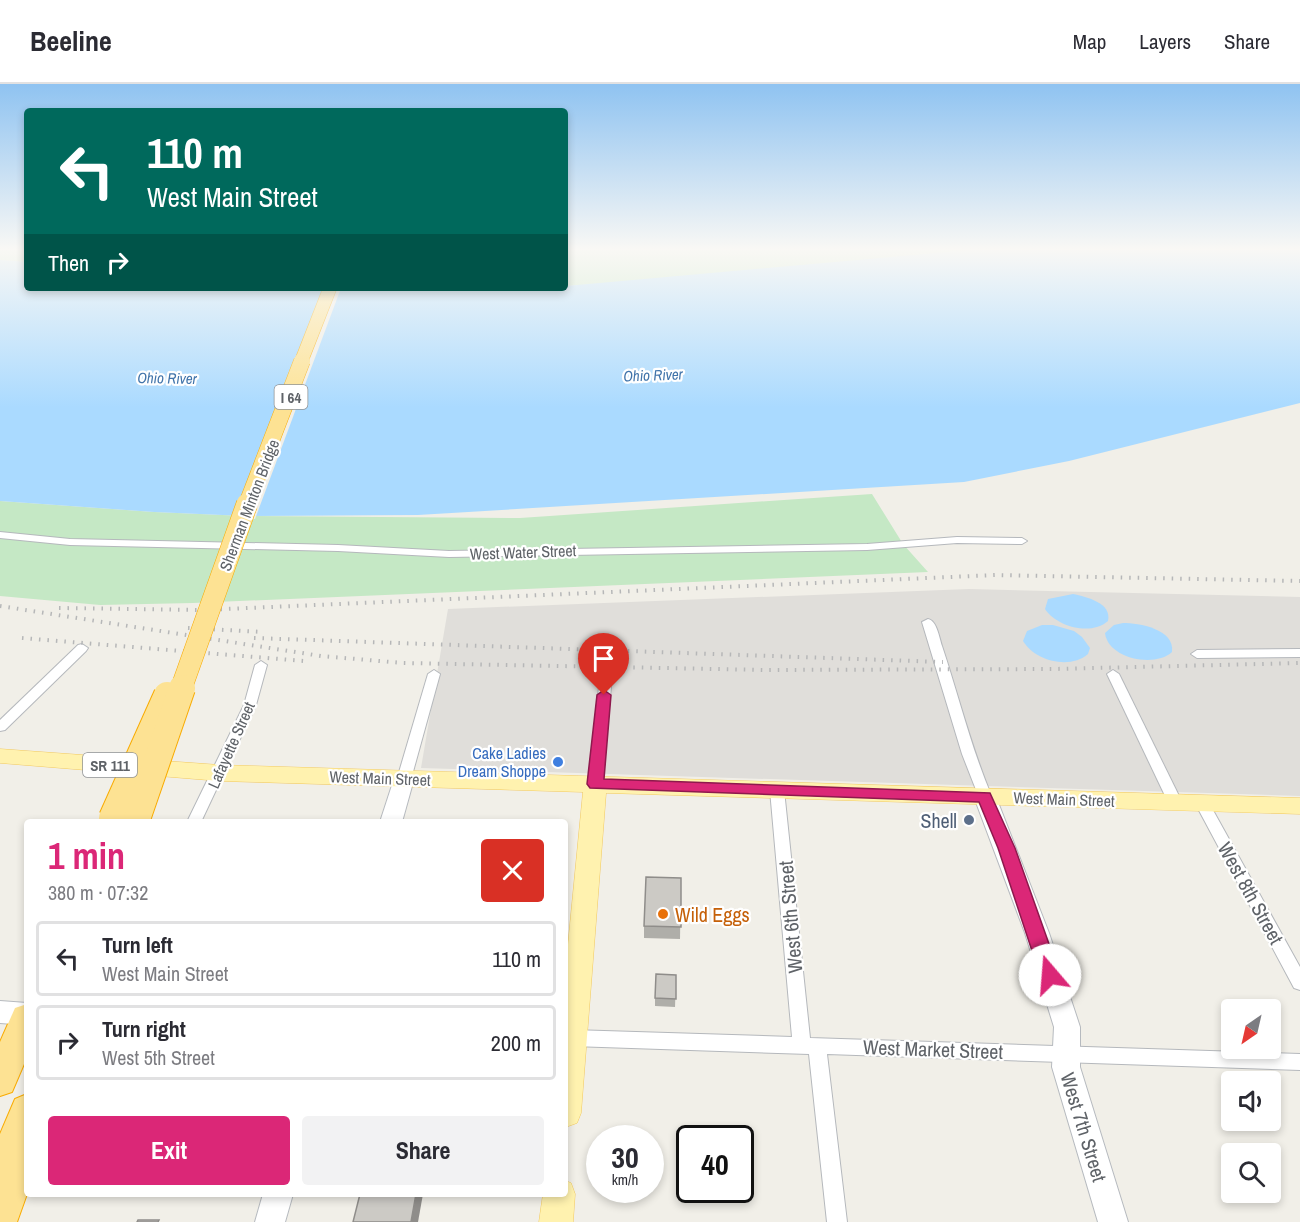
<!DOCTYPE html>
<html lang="en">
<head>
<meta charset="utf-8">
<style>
	:root { --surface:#fff; --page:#f2f2f3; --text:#2b2b33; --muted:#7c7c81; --line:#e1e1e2; --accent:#db2777 }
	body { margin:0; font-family:"Archivo Narrow",sans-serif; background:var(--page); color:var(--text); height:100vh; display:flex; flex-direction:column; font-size:22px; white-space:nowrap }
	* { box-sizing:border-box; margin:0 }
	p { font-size:20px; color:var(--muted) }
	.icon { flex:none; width:33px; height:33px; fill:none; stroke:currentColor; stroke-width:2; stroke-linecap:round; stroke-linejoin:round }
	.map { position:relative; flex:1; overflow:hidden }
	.panel { position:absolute; left:24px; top:735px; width:544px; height:378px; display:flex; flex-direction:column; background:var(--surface); border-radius:6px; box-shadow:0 3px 9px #0003 }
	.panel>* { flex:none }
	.top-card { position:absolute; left:24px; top:24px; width:544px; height:183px; border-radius:6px; box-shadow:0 3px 9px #0003; background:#00695c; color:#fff; overflow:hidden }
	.needle { width:39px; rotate:214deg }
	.fabs { position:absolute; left:1221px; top:915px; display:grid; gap:12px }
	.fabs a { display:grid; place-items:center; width:60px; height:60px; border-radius:6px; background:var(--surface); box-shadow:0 3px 9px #0003; font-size:30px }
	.speed { position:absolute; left:586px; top:1041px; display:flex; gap:12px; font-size:30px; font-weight:700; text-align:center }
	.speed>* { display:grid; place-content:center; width:78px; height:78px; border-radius:50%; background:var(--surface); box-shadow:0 3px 9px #0003; line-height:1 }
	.speed small { font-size:15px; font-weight:400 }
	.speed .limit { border:3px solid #111; border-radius:9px; background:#fff; color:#111 }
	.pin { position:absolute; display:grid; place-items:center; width:51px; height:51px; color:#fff; margin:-62px -26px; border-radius:50% 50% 50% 0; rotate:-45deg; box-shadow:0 0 6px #0007 }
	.pin .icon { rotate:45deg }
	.me { position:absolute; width:66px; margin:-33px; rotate:342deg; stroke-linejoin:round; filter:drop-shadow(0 0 4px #0008) }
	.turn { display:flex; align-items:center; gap:21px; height:126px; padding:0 24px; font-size:27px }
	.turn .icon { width:78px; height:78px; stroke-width:2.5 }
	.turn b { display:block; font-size:42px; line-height:51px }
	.then { display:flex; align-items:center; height:57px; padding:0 24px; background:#0003; gap:12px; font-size:22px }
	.round { display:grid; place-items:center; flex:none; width:63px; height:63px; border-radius:6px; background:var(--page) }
	.summary { display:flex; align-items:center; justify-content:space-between; height:102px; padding:0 24px }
	h1 { font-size:36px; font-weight:700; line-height:45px; color:var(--accent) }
	.action { display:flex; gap:12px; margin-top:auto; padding:12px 24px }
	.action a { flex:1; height:69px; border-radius:6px; background:var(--accent); color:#fff; font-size:24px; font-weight:700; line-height:69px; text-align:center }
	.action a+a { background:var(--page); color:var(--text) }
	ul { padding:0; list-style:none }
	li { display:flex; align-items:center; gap:18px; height:75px; margin:0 12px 9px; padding:0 12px; border:3px solid var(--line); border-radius:6px }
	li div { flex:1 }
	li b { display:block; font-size:22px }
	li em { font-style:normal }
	header { display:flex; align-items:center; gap:36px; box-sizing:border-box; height:84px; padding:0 30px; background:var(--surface); border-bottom:2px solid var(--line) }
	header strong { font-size:28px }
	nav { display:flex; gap:33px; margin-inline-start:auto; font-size:21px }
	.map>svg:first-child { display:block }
	.industrial { fill:#e0deda }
	.green { fill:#c5e8c5 }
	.water { fill:#aadaff }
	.pier { fill:#f1efe8 }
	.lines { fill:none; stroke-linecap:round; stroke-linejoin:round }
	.street-casing { stroke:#b5b8bc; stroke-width:2 }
	.secondary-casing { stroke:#b6babf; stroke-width:2 }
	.primary-casing { stroke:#f2c960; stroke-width:1 }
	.highway-casing { stroke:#f9ab00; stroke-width:2 }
	.street { fill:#fff; fill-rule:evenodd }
	.secondary { fill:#fff; fill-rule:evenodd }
	.primary { fill:#fff2af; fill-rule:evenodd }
	.highway { fill:#fde293; fill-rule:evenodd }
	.rail { stroke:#b6b7b8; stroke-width:4; stroke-dasharray:1.5 7; stroke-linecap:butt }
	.highway-bridge-far3-casing { stroke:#f9ab00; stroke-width:14; stroke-linecap:butt }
	.highway-bridge-far2-casing { stroke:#f9ab00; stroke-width:17; stroke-linecap:butt }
	.highway-bridge-far1-casing { stroke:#f9ab00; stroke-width:22; stroke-linecap:butt }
	.highway-bridge-casing { stroke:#f9ab00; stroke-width:28; stroke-linecap:butt }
	.highway-bridge-far3 { stroke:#fde293; stroke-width:13 }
	.highway-bridge-far2 { stroke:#fde293; stroke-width:16 }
	.highway-bridge-far1 { stroke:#fde293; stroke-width:21 }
	.highway-bridge { stroke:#fde293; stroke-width:26 }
	.wall { fill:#afaea9 }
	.shaded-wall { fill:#8f8d8a }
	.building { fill:#cccac5; stroke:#8f8d8a; stroke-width:1.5 }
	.route { fill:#db2777; stroke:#8e194d; stroke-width:1.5 }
	.shop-dot { fill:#3f7fe0; stroke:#fff; stroke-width:2 }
	.service-dot { fill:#5c6f8a; stroke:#fff; stroke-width:2 }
	.food-dot { fill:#e8710a; stroke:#fff; stroke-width:2 }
	.labels { text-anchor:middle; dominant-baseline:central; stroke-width:4.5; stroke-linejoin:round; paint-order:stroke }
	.far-water-label { font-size:15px; font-style:italic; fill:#4174aa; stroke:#fff }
	.shield { fill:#fff; stroke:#8f9295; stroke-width:1.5 }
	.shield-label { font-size:15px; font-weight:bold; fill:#5f6368 }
	.street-label { font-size:16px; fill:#5f6368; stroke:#fff }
	.shop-label { font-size:16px; fill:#366cbe; stroke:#fff; text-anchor:end }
	.near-service-label { font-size:20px; fill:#4e5e75; stroke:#fff; text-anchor:end }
	.near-street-label { font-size:20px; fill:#5f6368; stroke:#fff }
	.near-food-label { font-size:20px; fill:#c56008; stroke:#fff; text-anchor:start }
</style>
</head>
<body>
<header>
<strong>Beeline</strong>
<nav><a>Map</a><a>Layers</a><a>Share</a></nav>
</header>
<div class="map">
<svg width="1300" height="1138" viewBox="0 0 1300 1138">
	<rect width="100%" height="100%" fill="#f1efe8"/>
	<polygon class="industrial" points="969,505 1300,513 1300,712 421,684 448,525"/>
	<g class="green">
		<polygon points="0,165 27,165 27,178 0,176"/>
		<polygon points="566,165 987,165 787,188 566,202"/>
		<polygon points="872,410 903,460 928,488 193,519 100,521 0,512 0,417 154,428 245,432 520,434"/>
	</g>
	<g class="water">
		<polygon points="981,165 1300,165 1300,319 1069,377 964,398 418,431 245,432 154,428 0,417 0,176 27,178 27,204 415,206 566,204 566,202"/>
		<path d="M1073,510C1087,513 1112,519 1108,537C1091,552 1057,543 1045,525L1048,515Z"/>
		<path d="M1123,539C1139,539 1175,545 1172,568C1155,584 1108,575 1105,549L1114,541Z"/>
		<path d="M1053,541L1074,547L1082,553L1090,564L1088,570C1070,586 1035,577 1023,557L1027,547L1042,541Z"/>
	</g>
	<polygon class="pier" points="328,204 341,204 255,435 234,434"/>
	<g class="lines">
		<defs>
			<g id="street">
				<polygon points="0,448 70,455 338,461 449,467 867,460 957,453 1022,454 1027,457 1022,460 957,459 867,466 449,473 338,467 70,461 0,454"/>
				<path d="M928,535C937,537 939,553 942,562C959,613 971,664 992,713L990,716H980L962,670L922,538Z"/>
				<polygon points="82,560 88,564 86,567 5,646 0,647 0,636 78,561"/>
				<polygon points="1300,565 1300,573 1197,574 1191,570 1197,566"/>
				<polygon points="261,577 267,581 256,621 201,738 187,738 244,621 255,581"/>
				<polygon points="434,586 440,590 411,695 409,698 399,698 397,695 428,590"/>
				<polygon points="1113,586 1119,590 1182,718 1180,721 1170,721 1168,718 1107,590"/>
				<polygon points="605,599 611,603 602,700 600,703 590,703 588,700 599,603"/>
				<polygon points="777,701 782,703 784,706 810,954 1300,970 1300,986 827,970 847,1138 827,1138 809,970 572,962 566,959 566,949 572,946 792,953 770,706 772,703"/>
				<polygon points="1202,714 1207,715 1209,719 1300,883 1300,906 1294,904 1195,719 1197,715"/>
			</g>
			<g id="secondary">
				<polygon points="404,688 411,690 414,695 402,738 380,738 394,695 397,690"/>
				<polygon points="985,706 992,708 996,713 1049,849 1080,943 1080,983 1128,1138 1098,1138 1052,983 1054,943 1025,849 974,713 978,708"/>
				<polygon points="0,917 27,919 27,941 0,939"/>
				<polygon points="263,1110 293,1110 285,1138 255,1138"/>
			</g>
			<g id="primary">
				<polygon points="0,665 220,681 1300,714 1300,730 606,709 581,1029 577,1039 566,1043 566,881 583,708 220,697 0,679"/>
				<polygon points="566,1097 571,1099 575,1110 573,1138 539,1138 543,1110 566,1110"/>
			</g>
			<g id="highway">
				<polygon points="27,920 27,973 12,1008 0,1012 0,958 15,924"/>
				<polygon points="27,1010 27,1110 17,1138 0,1138 0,1050 15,1015"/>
			</g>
		</defs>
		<use href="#street" class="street-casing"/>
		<use href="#secondary" class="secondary-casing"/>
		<use href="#primary" class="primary-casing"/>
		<use href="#highway" class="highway-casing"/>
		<use href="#street" class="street"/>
		<use href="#secondary" class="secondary"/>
		<use href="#primary" class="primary"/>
		<use href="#highway" class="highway"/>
		<g class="rail">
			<polyline points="0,522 321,572 403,579 767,586 1054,585 1300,579"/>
			<polyline points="59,524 203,526 995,491 1300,497"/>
			<polyline points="188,544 263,548"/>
			<polyline points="22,554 304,577"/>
			<polyline points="254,554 943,578"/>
		</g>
		<defs>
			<polyline id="highway-bridge-far3" points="301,278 330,204"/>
			<polyline id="highway-bridge-far2" points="246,422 302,277"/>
			<polyline id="highway-bridge-far1" points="181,605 247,420"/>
			<g id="highway-bridge">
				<polyline points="112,734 167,611"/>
				<polyline points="137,735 182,604"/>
			</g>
		</defs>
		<use href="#highway-bridge-far3" class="highway-bridge-far3-casing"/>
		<use href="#highway-bridge-far2" class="highway-bridge-far2-casing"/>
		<use href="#highway-bridge-far1" class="highway-bridge-far1-casing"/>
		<use href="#highway-bridge" class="highway-bridge-casing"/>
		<use href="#highway-bridge-far3" class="highway-bridge-far3"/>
		<use href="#highway-bridge-far2" class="highway-bridge-far2"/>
		<use href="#highway-bridge-far1" class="highway-bridge-far1"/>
		<use href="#highway-bridge" class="highway-bridge"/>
	</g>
	<g class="wall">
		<polygon points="681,794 680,855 644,854 644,842"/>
		<polygon points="676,891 675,923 655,922 655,914"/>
	</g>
	<polygon class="shaded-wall" points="416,1110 423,1110 418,1138 411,1138"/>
	<g class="building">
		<polygon points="646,793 681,794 681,843 644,842"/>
		<polygon points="656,890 676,891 676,915 655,914"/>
		<polygon points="360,1110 416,1110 411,1138 353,1138"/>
		<polygon points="138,1136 159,1136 158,1138 137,1138"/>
	</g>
	<linearGradient id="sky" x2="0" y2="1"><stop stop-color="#8fc3f1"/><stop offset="0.51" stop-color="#f9f8f5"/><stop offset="1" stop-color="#f9f8f5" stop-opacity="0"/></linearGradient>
	<rect width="1300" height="324" fill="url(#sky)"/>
	<polygon class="route" points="604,606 611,611 604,695 990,709 1015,764 1060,891 1057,896 1050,898 1043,896 1040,891 998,764 979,718 590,704 587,700 597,611"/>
	<circle class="shop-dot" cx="558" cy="678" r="6"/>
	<circle class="service-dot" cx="969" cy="736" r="6"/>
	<circle class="food-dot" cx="663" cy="830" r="6"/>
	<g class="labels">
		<g class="far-water-label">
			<text transform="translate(653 291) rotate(-2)">Ohio River</text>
			<text transform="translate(167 294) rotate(1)">Ohio River</text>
		</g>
		<g class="shield">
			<rect x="274.5" y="301" width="33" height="24" rx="4.5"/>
			<rect x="83" y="669" width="54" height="24" rx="4.5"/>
		</g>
		<g class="shield-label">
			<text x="291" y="313">I 64</text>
			<text x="110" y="681">SR 111</text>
		</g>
		<g class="street-label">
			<text transform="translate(249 421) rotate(-69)">Sherman Minton Bridge</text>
			<text transform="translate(523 468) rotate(-2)">West Water Street</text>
			<text transform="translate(231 661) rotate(-66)">Lafayette Street</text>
			<text transform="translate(380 694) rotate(2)">West Main Street</text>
			<text transform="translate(1064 715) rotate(2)">West Main Street</text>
		</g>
		<g class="shop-label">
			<text x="546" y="669">Cake Ladies<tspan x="546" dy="18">Dream Shoppe</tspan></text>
		</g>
		<g class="near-service-label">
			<text x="957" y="736">Shell</text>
		</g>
		<g class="near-street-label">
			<text transform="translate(1251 809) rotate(61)">West 8th Street</text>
			<text transform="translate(790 833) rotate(-95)">West 6th Street</text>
			<text transform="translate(933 965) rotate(2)">West Market Street</text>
			<text transform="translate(1084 1043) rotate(73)">West 7th Street</text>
		</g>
		<g class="near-food-label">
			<text x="675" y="830">Wild Eggs</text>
		</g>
	</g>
</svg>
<div class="fabs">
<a><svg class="needle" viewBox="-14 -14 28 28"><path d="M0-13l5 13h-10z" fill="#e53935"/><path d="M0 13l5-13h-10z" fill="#7c7c81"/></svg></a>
<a><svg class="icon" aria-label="sound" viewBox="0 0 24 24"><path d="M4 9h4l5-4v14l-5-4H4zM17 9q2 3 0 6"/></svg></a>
<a><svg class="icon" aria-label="search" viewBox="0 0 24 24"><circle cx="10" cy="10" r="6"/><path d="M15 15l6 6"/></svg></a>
</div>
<div class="speed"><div>30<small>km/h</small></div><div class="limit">40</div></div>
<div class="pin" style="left:604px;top:611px;background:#d93025"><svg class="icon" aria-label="arrive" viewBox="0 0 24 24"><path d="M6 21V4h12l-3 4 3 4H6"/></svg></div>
<svg class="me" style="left:1050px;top:891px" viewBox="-20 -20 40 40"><circle r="19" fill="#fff"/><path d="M0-13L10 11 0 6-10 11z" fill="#db2777"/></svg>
<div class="top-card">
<div class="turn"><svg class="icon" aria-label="left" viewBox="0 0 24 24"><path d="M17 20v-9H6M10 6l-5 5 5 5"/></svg><div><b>110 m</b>West Main Street</div></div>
<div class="then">Then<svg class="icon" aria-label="right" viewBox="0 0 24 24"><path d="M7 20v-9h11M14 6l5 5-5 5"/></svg></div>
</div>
<section class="panel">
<div class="summary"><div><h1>1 min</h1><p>380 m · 07:32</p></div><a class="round" style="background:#d93025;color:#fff"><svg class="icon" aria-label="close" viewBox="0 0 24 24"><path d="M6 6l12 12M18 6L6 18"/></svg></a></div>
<ul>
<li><svg class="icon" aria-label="left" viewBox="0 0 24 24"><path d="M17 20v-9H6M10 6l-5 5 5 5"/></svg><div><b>Turn left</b><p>West Main Street</p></div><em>110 m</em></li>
<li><svg class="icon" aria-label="right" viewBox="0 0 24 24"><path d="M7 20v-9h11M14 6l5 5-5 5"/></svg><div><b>Turn right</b><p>West 5th Street</p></div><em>200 m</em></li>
</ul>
<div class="action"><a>Exit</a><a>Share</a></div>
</section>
</div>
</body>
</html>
